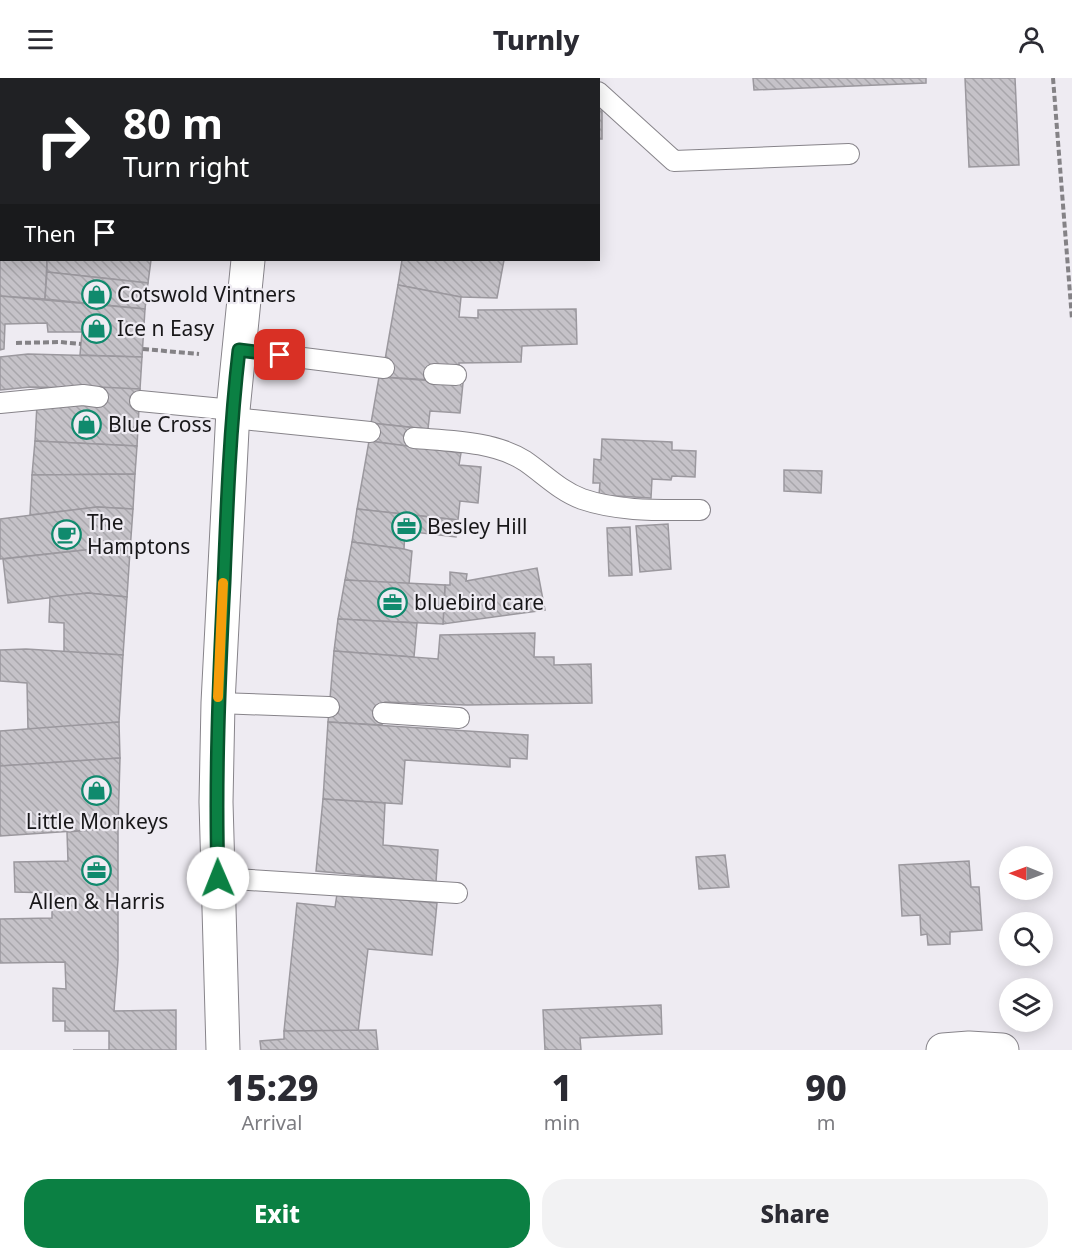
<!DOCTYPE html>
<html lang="en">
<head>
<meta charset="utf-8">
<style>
	:root { --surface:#fff; --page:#f2f2f3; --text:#2b2b33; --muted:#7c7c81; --accent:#0b8043 }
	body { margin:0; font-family:"Noto Sans",sans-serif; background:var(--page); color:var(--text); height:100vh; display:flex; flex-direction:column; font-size:22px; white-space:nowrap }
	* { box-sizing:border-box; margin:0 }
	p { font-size:20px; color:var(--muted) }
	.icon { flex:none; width:33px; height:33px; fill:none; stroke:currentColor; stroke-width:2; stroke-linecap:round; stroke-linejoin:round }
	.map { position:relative; height:972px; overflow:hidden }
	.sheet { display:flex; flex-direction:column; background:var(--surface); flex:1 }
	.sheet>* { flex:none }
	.guide { position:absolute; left:0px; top:0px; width:600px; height:183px; box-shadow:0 3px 15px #0003; background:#202124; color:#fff; overflow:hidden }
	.needle { width:39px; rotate:271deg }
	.buttons { position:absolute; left:999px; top:768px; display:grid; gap:12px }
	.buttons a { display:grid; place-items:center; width:54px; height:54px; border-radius:50%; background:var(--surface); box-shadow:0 3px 15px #0003; font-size:30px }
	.pin { position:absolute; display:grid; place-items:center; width:51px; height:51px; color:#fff; margin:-26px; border-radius:12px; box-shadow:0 3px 9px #0006 }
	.me { position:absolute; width:66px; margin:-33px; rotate:359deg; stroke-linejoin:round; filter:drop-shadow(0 0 4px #0008) }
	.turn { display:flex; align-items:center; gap:21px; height:126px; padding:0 24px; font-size:27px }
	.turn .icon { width:78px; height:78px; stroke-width:2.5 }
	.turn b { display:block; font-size:42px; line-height:51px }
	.then { display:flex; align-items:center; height:57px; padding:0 24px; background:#0003; gap:12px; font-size:22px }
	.eta { display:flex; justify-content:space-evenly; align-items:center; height:102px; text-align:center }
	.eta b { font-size:36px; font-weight:800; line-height:42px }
	.action { display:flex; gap:12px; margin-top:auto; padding:12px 24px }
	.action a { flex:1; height:69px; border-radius:24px; background:var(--accent); color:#fff; font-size:24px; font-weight:800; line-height:69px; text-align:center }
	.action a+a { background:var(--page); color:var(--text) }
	header { display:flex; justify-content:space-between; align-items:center; height:78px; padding:0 24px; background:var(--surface); font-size:27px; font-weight:800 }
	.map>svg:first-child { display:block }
	.building { fill:url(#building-back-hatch); stroke:#9b989e; stroke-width:1.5 }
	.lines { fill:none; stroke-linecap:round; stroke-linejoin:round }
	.service-casing { stroke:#87848a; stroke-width:22 }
	.minor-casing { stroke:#87848a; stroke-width:35 }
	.secondary-casing { stroke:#87848a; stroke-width:35 }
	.path { stroke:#848286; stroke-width:4; stroke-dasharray:6 3; stroke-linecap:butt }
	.service { stroke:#fff; stroke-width:20 }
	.minor { stroke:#fff; stroke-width:33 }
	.secondary { stroke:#fff; stroke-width:33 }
	.route-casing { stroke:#07532c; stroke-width:15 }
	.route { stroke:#0b8043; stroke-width:10 }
	.slow { stroke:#f59e0b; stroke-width:10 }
	.labels { text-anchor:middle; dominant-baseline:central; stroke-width:4.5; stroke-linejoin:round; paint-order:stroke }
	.poi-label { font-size:21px; fill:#181719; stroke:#eeebf2; text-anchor:start }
</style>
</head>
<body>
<header><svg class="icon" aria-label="menu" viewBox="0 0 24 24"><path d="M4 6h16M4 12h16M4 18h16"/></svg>Turnly<svg class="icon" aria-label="person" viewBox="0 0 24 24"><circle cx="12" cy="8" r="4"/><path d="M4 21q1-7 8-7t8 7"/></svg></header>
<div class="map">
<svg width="1072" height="972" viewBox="0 0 1072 972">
	<defs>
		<pattern id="building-back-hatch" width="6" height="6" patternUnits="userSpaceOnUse" patternTransform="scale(1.5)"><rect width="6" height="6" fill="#c5c2c8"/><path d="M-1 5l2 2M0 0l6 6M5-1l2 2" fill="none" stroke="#a8a6ab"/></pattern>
	</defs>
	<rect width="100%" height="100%" fill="#eeebf2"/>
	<g class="building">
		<polygon points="0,0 183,0 2,2 0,21"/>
		<rect x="408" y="0" width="142" height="2"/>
		<polygon points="753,0 926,0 926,5 754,12"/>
		<polygon points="965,0 1015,0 1019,87 969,89"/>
		<rect x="598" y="23" width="4" height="38"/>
		<polygon points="0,57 2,57 0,119"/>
		<polygon points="0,140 2,140 2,182 47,182 45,221 0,218"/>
		<polygon points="47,182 151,182 148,205 47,194"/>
		<polygon points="402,182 504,182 497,220 461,219 398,207"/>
		<polygon points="47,194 148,205 145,231 45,221"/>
		<polygon points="398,207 461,219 459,239 478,240 478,232 576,231 577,266 522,268 521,284 459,285 459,290 433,302 382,299"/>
		<polygon points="0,218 145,231 142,279 80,277 82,254 48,254 47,245 5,246 4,271 0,272"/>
		<polygon points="28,276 142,279 140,311 30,309 0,312 0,279"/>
		<polygon points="379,299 463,305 460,335 430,333 428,351 371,345"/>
		<polygon points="99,309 140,311 137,368 35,363 37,326 98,328"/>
		<polygon points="371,345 416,350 413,369 369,363"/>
		<polygon points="602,361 672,364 672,372 696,373 695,399 672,398 671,402 652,401 651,420 599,417 600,405 593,405 594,381 601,382"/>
		<polygon points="35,363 137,368 135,396 32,397"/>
		<polygon points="369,363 461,375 459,387 481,389 478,425 460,423 458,442 357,431"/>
		<polygon points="784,392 822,393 821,415 784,413"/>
		<polygon points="135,396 133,431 97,429 30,437 32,397"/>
		<polygon points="97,429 133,431 130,473 94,471 0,481 0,441"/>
		<polygon points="357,431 458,442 456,459 405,453 404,471 352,464"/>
		<polygon points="668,446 671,491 640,494 636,448"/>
		<polygon points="630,449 632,497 609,498 607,450"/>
		<polygon points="352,464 404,471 412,473 409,506 345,502"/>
		<polygon points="94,471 130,473 127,519 88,515 8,525 3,481"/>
		<polygon points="537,490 545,532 443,546 445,507 450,507 450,494 467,496 466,503"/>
		<polygon points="345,502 445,507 443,546 338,541"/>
		<polygon points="88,515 127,519 123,577 64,574 64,545 49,544 50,519"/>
		<polygon points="338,541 417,545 414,579 334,573"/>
		<polygon points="535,555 534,579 554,579 554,587 591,586 592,625 467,627 385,624 382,647 328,644 334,573 438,581 440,557"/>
		<polygon points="26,571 123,577 119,644 28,652 27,605 0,603 0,572"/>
		<polygon points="119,644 120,680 0,688 0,653"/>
		<polygon points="328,644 528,657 527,681 510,680 510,689 405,682 402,726 323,721"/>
		<polygon points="120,680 118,750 0,758 0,688"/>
		<polygon points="323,721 385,725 383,767 438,772 436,804 316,793"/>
		<polygon points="118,750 118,882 114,933 176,932 176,972 73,972 109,972 109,953 65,953 65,943 53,943 53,910 66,911 65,884 0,885 0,841 52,840 52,815 15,814 14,784 68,783 67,754"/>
		<polygon points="725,777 729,809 699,811 696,779"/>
		<polygon points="969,783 971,809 979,809 982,852 950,854 950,866 928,867 927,856 921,857 920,837 902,838 899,787"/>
		<polygon points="337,816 437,825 432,877 368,871 358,954 284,953 297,825 335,829"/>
		<polygon points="661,927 662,956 580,960 581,972 545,972 543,932"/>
		<polygon points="376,952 378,972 261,972 260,963 284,961 284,953"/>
	</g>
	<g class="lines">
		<defs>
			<g id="service">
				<polyline points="598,14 674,83 849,76"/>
				<polyline points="239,272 384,290"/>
				<polyline points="434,296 456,297"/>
				<polyline points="140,323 233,332"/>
				<polyline points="0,325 83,317 98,319"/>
				<polyline points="233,340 370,354"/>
				<path d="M414,360C450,363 494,363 525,383C544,396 560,413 582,421C620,434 661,432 700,432"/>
				<polyline points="218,625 329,629"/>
				<polyline points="383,635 459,640"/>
				<polyline points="218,800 457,815"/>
			</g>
			<polyline id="minor" points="943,972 969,970 1002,972"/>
			<g id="secondary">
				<polyline points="262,2 262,0"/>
				<polyline points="223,972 216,724 218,625 233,332 248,182"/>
			</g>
		</defs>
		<use href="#service" class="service-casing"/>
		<use href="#minor" class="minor-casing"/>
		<use href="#secondary" class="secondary-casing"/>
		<g class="path">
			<polyline points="1053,0 1072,241"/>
			<polyline points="0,130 2,129"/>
			<polyline points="16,265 60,264 81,266"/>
			<polyline points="143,271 199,276"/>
		</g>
		<use href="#service" class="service"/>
		<use href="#minor" class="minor"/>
		<use href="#secondary" class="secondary"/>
	</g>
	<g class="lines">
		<defs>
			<path id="route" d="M218,800C215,701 219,603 224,504C227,426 230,349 239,272L280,277"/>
		</defs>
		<use href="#route" class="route-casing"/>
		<use href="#route" class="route"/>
		<polyline class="slow" points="218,619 223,505"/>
	</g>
	<defs>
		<symbol id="shop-ring" viewBox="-11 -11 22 22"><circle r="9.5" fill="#eeebf2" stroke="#108a6d" stroke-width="1.5"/><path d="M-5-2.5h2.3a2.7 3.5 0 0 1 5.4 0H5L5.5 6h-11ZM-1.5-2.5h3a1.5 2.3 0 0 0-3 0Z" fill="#108a6d"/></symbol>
		<symbol id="office-ring" viewBox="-11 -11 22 22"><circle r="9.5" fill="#eeebf2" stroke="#108a6d" stroke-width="1.5"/><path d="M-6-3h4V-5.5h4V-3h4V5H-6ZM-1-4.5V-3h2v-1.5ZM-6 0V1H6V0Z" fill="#108a6d"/></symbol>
		<symbol id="cafe-ring" viewBox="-11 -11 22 22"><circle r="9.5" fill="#eeebf2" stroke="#108a6d" stroke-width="1.5"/><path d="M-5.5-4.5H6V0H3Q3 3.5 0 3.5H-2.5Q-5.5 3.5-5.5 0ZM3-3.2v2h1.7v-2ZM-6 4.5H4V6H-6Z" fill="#108a6d"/></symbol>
	</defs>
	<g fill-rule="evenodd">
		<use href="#shop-ring" x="80" y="200" width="33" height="33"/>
		<use href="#shop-ring" x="80" y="234" width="33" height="33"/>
		<use href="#shop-ring" x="70" y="330" width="33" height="33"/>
		<use href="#office-ring" x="390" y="432" width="33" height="33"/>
		<use href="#cafe-ring" x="50" y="440" width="33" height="33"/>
		<use href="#office-ring" x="376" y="508" width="33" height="33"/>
		<use href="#shop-ring" x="80" y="696" width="33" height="33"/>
		<use href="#office-ring" x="80" y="776" width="33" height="33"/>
	</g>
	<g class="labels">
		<g class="poi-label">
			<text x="117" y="216">Cotswold Vintners</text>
			<text x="117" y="250">Ice n Easy</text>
			<text x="108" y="346">Blue Cross</text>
			<text x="87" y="444">The<tspan x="87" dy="24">Hamptons</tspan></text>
			<text x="427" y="448">Besley Hill</text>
			<text x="414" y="524">bluebird care</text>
			<text x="97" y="743" text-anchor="middle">Little Monkeys</text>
			<text x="97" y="823" text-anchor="middle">Allen &amp; Harris</text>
		</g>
	</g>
</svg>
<div class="buttons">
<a><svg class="needle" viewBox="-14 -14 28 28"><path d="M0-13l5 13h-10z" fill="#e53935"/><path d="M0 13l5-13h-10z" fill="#7c7c81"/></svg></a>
<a><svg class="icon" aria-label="search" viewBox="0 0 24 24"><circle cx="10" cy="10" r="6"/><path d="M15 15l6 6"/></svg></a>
<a><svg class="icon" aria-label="layers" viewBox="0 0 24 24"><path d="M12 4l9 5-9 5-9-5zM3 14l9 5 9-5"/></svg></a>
</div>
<div class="pin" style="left:280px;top:277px;background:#d93025"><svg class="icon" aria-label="arrive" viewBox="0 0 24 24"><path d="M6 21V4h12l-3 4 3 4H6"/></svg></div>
<svg class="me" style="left:218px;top:800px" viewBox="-20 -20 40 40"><circle r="19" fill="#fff"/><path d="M0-13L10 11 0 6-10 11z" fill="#0b8043"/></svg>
<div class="guide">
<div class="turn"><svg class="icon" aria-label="right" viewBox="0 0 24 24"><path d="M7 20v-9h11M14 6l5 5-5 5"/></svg><div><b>80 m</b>Turn right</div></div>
<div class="then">Then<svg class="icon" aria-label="arrive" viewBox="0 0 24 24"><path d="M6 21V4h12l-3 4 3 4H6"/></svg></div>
</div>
</div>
<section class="sheet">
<div class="eta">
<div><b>15:29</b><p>Arrival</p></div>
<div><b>1</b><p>min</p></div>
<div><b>90</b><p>m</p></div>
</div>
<div class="action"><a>Exit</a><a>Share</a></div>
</section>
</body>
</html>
